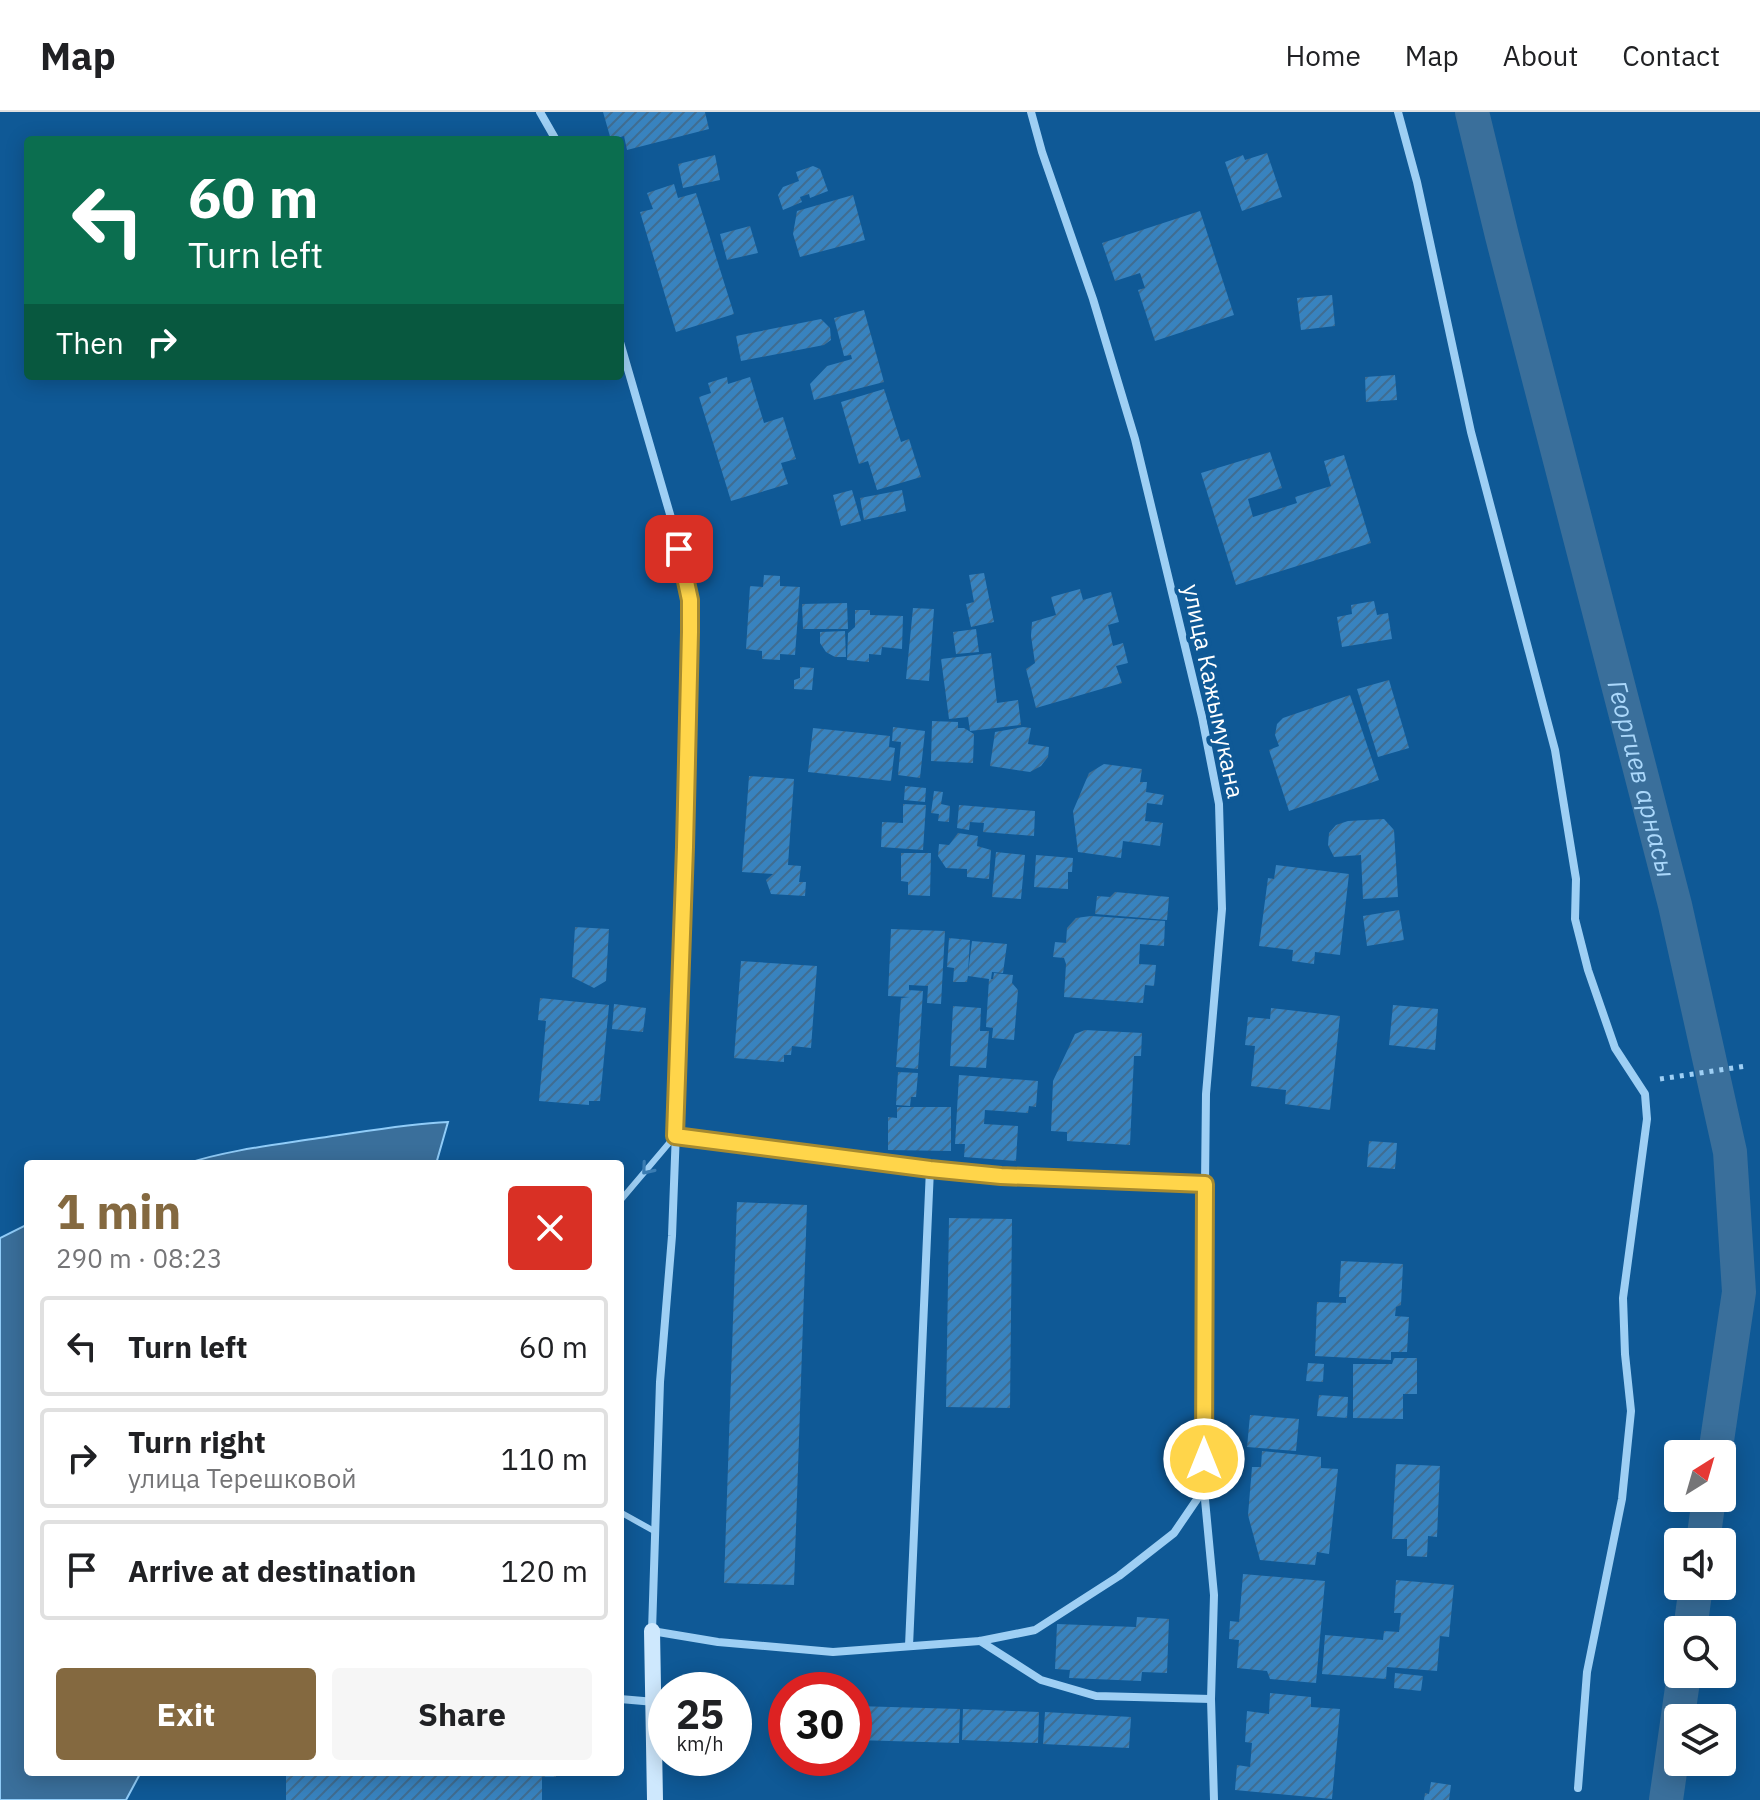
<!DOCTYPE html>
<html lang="en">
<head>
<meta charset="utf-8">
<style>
	:root { --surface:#fff; --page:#f6f6f6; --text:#202124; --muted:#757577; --line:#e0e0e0; --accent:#846940 }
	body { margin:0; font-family:"IBM Plex Sans",sans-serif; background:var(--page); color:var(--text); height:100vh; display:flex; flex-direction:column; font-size:30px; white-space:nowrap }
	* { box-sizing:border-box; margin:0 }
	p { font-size:26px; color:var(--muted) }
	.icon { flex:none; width:44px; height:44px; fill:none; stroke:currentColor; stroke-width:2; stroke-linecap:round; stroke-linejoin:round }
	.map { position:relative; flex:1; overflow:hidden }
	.details { position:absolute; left:24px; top:1048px; width:600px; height:616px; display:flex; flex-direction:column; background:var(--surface); border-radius:8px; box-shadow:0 4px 20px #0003 }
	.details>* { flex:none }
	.guide { position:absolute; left:24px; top:24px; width:600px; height:244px; border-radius:8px; box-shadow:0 4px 20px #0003; background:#0b6e4f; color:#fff; overflow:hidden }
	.needle { width:52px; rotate:37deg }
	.fabs { position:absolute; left:1664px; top:1328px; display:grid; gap:16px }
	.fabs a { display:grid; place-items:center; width:72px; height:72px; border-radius:8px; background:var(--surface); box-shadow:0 4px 20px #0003; font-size:40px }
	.speed { position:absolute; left:648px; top:1560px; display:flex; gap:16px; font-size:40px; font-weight:700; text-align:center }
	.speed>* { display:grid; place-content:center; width:104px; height:104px; border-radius:50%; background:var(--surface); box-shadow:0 4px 20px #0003; line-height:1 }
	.speed small { font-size:20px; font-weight:400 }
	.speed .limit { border:12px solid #d22; background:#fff; color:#111 }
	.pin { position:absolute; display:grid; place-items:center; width:68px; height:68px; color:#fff; margin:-34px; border-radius:16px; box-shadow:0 4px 12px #0006 }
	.me { position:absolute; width:88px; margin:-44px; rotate:0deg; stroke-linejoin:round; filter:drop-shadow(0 0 6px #0008) }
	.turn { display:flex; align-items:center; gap:28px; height:168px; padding:0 32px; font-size:36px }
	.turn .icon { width:104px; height:104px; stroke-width:2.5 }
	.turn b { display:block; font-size:56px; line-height:68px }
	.then { display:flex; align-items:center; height:76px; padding:0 32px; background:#0003; gap:16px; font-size:30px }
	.round { display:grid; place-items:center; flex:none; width:84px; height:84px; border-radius:8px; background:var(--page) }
	.head { display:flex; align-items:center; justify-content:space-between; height:136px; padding:0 32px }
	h1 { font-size:48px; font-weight:700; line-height:60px; color:var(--accent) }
	.primary-button { display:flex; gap:16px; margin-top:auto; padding:16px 32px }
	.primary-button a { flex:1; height:92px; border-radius:8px; background:var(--accent); color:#fff; font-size:32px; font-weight:700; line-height:92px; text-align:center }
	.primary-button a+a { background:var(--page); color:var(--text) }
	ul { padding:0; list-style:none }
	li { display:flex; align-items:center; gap:24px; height:100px; margin:0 16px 12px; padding:0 16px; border:4px solid var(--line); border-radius:8px }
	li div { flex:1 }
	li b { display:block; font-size:30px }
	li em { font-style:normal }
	header { display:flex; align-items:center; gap:48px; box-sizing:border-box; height:112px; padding:0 40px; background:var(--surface); border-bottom:2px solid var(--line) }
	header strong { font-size:38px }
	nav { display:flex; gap:44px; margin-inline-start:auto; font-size:28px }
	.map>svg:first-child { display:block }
	.water { fill:#3a6f9b; stroke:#90ccf8; stroke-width:2 }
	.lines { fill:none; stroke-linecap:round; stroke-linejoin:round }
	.canal { stroke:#3a6f9b; stroke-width:34 }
	.building { fill:url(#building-hatch) }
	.path { stroke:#9ecff4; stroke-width:5; stroke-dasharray:4 6; stroke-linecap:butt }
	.lane { stroke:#9ecff4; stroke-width:6 }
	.street { stroke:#9ecff4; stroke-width:8 }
	.secondary { stroke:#cee8fd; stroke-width:16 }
	.oneway { stroke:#3a7cb2 }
	.route-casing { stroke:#a68a30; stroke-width:20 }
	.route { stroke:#ffd54a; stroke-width:14 }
	.labels { text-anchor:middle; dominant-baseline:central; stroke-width:8; stroke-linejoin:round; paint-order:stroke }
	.street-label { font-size:24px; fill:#fff; stroke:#0f5996 }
	.water-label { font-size:26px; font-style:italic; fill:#abd8fb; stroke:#0f5996 }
</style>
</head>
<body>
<header>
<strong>Map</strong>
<nav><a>Home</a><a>Map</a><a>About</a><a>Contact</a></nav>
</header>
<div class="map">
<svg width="1760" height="1688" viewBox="0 0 1760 1688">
	<defs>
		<pattern id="building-hatch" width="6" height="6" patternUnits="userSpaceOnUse" patternTransform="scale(2)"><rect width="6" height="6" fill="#3883bf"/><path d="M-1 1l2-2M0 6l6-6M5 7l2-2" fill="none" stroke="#406d91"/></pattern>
	</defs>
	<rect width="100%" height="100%" fill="#0f5996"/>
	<g class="water">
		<path d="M448,1010L436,1052H185C228,1038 274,1033 319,1026C362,1020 405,1012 448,1010Z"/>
		<polygon points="28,1112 28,1660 141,1660 126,1688 0,1688 0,1126"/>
	</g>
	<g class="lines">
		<g class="canal">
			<path id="s1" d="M1472,0L1502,124L1675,793L1730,1040L1739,1180L1715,1342"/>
			<polyline points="1703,1430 1709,1386"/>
			<polyline points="1690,1518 1696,1474"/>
			<polyline points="1666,1688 1684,1562"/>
		</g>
	</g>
	<g class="building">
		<polygon points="603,0 705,0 709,17 627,38 624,24 611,28"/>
		<polygon points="1267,41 1282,85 1242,99 1225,50 1243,43 1245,48"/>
		<polygon points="715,43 720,68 683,76 678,52"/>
		<polygon points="813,54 820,57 828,79 810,86 809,82 800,85 802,90 783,98 778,83 783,75 799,69 796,60"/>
		<polygon points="674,72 678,86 696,81 734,202 676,220 640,100 653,97 647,81"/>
		<polygon points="853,83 865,128 800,145 793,122 797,99"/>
		<polygon points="1200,99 1234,203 1155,229 1138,178 1145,176 1140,161 1115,169 1102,131"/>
		<polygon points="750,114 758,141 727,148 720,122"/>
		<polygon points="1332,183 1335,214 1301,218 1297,186"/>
		<polygon points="864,198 884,270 814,288 810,272 827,254 852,247 851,243 844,244 834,206"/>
		<polygon points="821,207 830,216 831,228 824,233 741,249 736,224"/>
		<polygon points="1395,263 1397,288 1366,290 1365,265"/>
		<polygon points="727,265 728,272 750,265 764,311 783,305 796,347 781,351 788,372 731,389 699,285 711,281 708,271"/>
		<polygon points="884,277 901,330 909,327 921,365 877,378 868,349 859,352 841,290"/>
		<polygon points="1270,340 1282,376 1248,387 1253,405 1297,391 1295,385 1331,374 1324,349 1344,343 1371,431 1236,473 1201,361"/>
		<polygon points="852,378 861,409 841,414 833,383"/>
		<polygon points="902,378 906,399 864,408 860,386"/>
		<polygon points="984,461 994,510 971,515 966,492 974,490 969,463"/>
		<polygon points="764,463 780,464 780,474 800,475 795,543 780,542 780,548 762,547 762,539 746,537 750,474 763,475"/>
		<polygon points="1080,477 1083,488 1111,480 1119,510 1108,513 1113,534 1123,531 1128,551 1116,554 1122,571 1036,596 1026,557 1035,551 1031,524 1032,510 1056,503 1051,485"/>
		<polygon points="1374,489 1377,503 1388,501 1392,527 1342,535 1337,505 1352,502 1351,493"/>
		<polygon points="847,491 848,517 803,517 802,492"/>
		<polygon points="913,496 934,497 929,569 906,567"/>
		<polygon points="855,498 870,498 870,503 903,504 902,537 882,535 881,543 869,542 869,550 847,548 848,521 855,515"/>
		<polygon points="976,517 979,540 956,542 953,520"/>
		<polygon points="845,519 846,545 835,545 826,540 820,531 820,520"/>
		<polygon points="991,541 997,591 1018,588 1021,613 970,619 968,605 949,607 941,547"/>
		<polygon points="800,555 814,556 812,578 794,577 794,568 800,566"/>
		<polygon points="1389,568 1409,636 1378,645 1357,577"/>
		<polygon points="1350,583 1379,668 1289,699 1269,638 1279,634 1275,623 1277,612 1283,606"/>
		<polygon points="932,609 958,610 958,616 964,616 974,622 973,651 931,649"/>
		<polygon points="893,615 925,619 920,666 898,663 901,630 892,629"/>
		<polygon points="1023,615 1031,616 1028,632 1049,635 1048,645 1041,654 1030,660 990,654 995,620"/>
		<polygon points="813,616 890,624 889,635 895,636 891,669 808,660"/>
		<polygon points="1104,652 1142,657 1140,670 1147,670 1146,680 1164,683 1162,693 1147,691 1145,709 1163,711 1160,734 1123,729 1121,746 1078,740 1073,699 1089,661"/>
		<polygon points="749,664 794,667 788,753 801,754 799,770 806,770 805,784 771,782 766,768 773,762 742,760"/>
		<polygon points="905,674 926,676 925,690 904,688"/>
		<polygon points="934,679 943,680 941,692 950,694 949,710 938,709 939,702 931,701"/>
		<polygon points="903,692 926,693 923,738 881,735 882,710 903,711"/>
		<polygon points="959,693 1035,699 1034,724 983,720 984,711 970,710 969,718 957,716"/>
		<polygon points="1384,707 1394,718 1398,785 1363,787 1361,743 1334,745 1328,733 1329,721 1336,713 1348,709"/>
		<polygon points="958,721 978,724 977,734 991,738 989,767 967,765 967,757 946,756 938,744 939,732 949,733"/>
		<polygon points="996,740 1025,743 1021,787 992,785"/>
		<polygon points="901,741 931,741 930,784 908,783 908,770 901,769"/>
		<polygon points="1036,743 1073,746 1072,760 1068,760 1068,777 1034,775"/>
		<polygon points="1276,753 1349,762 1340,843 1315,840 1314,852 1292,849 1293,838 1259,834 1268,766 1274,767"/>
		<polygon points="1115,780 1169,785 1167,808 1095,802 1097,784 1110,785"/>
		<polygon points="1399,798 1404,828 1367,834 1363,804"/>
		<polygon points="1091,804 1165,809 1164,834 1140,832 1139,852 1156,853 1154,874 1145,873 1143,891 1064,885 1066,852 1064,846 1053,845 1055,830 1066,831 1067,816 1076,806"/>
		<polygon points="575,815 609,817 606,869 594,876 572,865"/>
		<polygon points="891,817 945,819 941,892 927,891 928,874 909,873 909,878 923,879 918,957 896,955 901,886 910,885 888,884"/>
		<polygon points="949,826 970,828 968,861 972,829 1007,832 1003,861 992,860 991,867 993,867 994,861 1013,863 1012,871 1018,878 1014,928 992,926 993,916 986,915 989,867 968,864 967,870 953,870 954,856 947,855"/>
		<polygon points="741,849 817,854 811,936 792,934 791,943 784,943 784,950 734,946"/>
		<polygon points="540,886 609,893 600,989 589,989 589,993 539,989 546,909 538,908"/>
		<polygon points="614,892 646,896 643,920 612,917"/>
		<polygon points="1393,893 1438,897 1435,938 1389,933"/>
		<polygon points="953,894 981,896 980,919 989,919 986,956 950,954"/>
		<polygon points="1271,896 1340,904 1330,998 1285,992 1286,978 1251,974 1255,934 1245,933 1248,905 1270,907"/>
		<polygon points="1085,918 1142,921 1141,944 1134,944 1130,1033 1067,1029 1067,1020 1051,1019 1053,969 1075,922"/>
		<polygon points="898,960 918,961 916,985 911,985 910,994 896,993"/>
		<polygon points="959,963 1038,969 1036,995 1029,994 1028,1001 985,998 984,1012 1018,1014 1016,1049 964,1045 965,1032 955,1032"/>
		<polygon points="897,995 951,995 951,1039 888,1038 888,1005 897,1006"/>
		<polygon points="1369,1029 1397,1031 1395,1057 1367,1055"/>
		<polygon points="737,1090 807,1093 794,1473 724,1471"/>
		<polygon points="949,1106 1012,1107 1010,1296 946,1295"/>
		<polygon points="1341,1149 1403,1152 1401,1193 1396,1195 1395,1204 1409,1205 1407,1240 1391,1240 1391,1248 1315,1244 1317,1190 1346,1191 1346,1185 1339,1185"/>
		<polygon points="1394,1246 1417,1246 1417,1282 1403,1282 1403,1307 1353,1306 1353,1252 1392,1252"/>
		<polygon points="1308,1251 1324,1252 1323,1270 1306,1269"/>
		<polygon points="1319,1283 1348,1285 1347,1306 1317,1304"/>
		<polygon points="1250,1303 1299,1307 1296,1339 1247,1335"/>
		<polygon points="1262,1339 1321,1345 1321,1356 1338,1357 1329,1442 1317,1440 1315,1453 1260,1448 1248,1403 1252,1355 1261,1355"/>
		<polygon points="1396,1352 1440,1354 1437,1425 1428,1424 1427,1445 1407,1444 1407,1427 1392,1427"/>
		<polygon points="1243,1462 1325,1469 1316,1571 1270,1567 1267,1559 1237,1556 1239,1528 1229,1527 1230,1509 1239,1510"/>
		<polygon points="1396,1468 1454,1473 1449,1525 1440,1524 1437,1559 1387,1555 1386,1567 1322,1562 1325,1523 1383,1528 1384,1519 1399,1520 1401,1501 1394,1501"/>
		<polygon points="1137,1505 1169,1507 1167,1561 1142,1560 1141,1569 1069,1566 1070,1558 1055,1557 1057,1512 1136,1515"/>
		<polygon points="1395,1561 1423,1564 1421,1579 1394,1576"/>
		<polygon points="1270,1581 1311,1585 1311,1595 1340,1597 1332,1687 1235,1678 1237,1653 1250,1655 1252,1631 1245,1630 1247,1599 1269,1602"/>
		<polygon points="856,1594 960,1597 959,1631 855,1628"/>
		<polygon points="963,1597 1039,1600 1038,1631 962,1628"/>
		<polygon points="1045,1600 1131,1605 1129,1636 1043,1632"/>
		<polygon points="286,1660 556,1660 556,1665 542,1665 542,1688 286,1688"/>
		<polygon points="1431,1670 1451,1673 1449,1688 1424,1688 1425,1681 1429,1682"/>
	</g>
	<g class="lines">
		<polyline class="path" points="1660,967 1746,954"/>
		<g class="lane">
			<polyline points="620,1089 675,1024"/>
			<polyline points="620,1400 654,1419"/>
		</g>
		<g class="street">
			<polyline points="540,0 556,28"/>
			<polyline points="1031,0 1042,40 1093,187 1135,327 1202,605 1219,692 1222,797 1206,982 1205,1072 1204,1377 1214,1483 1211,1587 1214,1688"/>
			<polyline points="1398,0 1417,70 1471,320 1555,638 1576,767 1575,807 1588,858 1615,936 1645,982 1647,1007 1623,1186 1625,1242 1631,1299 1622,1387 1587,1560 1578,1676"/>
			<polyline points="620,230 674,416 690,488 689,614 678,967 672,1124 660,1270 652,1519 718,1530 833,1540 980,1529 1035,1518 1119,1464 1174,1421 1204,1377"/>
			<path d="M675,1024C782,1039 889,1054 997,1063C1066,1069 1136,1069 1205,1072"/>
			<polyline points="980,1529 1041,1568 1096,1584 1211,1587"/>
			<polyline points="909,1534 930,1057"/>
			<polyline points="620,1587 655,1590"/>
		</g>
		<polyline class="secondary" points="652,1519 655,1688"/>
	</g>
	<defs><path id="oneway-chevron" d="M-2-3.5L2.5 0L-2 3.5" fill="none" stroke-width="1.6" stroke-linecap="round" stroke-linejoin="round" transform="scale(2)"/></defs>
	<use class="oneway" href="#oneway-chevron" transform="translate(647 1057) rotate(130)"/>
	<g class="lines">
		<defs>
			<polyline id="route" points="679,437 690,488 690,520 685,735 675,1024 930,1057 1001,1064 1205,1072 1204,1347"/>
		</defs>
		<use href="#route" class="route-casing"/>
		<use href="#route" class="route"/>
	</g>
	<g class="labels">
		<g class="street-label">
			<text transform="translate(1214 579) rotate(78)">улица Кажымукана</text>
		</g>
		<g class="water-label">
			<text stroke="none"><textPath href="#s1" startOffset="688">Георгиев арнасы</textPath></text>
		</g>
	</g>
</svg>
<div class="fabs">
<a><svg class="needle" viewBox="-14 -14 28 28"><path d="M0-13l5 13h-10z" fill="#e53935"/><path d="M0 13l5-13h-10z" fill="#757577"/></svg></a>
<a><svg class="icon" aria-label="sound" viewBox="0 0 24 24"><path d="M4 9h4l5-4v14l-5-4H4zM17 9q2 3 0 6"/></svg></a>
<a><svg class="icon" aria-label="search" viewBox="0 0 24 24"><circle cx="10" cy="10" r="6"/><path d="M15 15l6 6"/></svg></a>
<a><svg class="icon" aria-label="layers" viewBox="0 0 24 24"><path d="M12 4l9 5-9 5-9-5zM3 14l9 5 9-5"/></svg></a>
</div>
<div class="speed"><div>25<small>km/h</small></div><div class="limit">30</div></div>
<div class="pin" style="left:679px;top:437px;background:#d93025"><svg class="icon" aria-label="arrive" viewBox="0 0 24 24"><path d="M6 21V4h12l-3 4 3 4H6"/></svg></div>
<svg class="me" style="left:1204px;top:1347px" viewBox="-20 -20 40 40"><circle r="17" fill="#ffd54a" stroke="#fff" stroke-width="3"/><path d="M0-11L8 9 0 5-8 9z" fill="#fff"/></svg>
<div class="guide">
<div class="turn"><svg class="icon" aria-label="left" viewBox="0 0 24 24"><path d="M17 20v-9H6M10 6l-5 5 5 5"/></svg><div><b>60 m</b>Turn left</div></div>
<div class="then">Then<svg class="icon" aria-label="right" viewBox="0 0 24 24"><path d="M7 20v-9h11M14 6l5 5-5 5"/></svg></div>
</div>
<section class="details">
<div class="head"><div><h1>1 min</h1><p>290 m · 08:23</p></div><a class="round" style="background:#d93025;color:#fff"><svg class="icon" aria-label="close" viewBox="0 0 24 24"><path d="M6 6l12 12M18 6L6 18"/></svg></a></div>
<ul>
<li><svg class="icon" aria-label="left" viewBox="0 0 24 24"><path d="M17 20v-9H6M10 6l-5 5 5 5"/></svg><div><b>Turn left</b></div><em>60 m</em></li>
<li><svg class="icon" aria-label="right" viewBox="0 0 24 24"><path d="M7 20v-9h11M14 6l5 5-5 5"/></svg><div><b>Turn right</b><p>улица Терешковой</p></div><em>110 m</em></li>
<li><svg class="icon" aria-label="arrive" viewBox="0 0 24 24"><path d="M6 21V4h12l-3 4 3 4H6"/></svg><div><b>Arrive at destination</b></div><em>120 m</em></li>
</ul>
<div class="primary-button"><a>Exit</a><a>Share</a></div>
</section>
</div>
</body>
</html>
